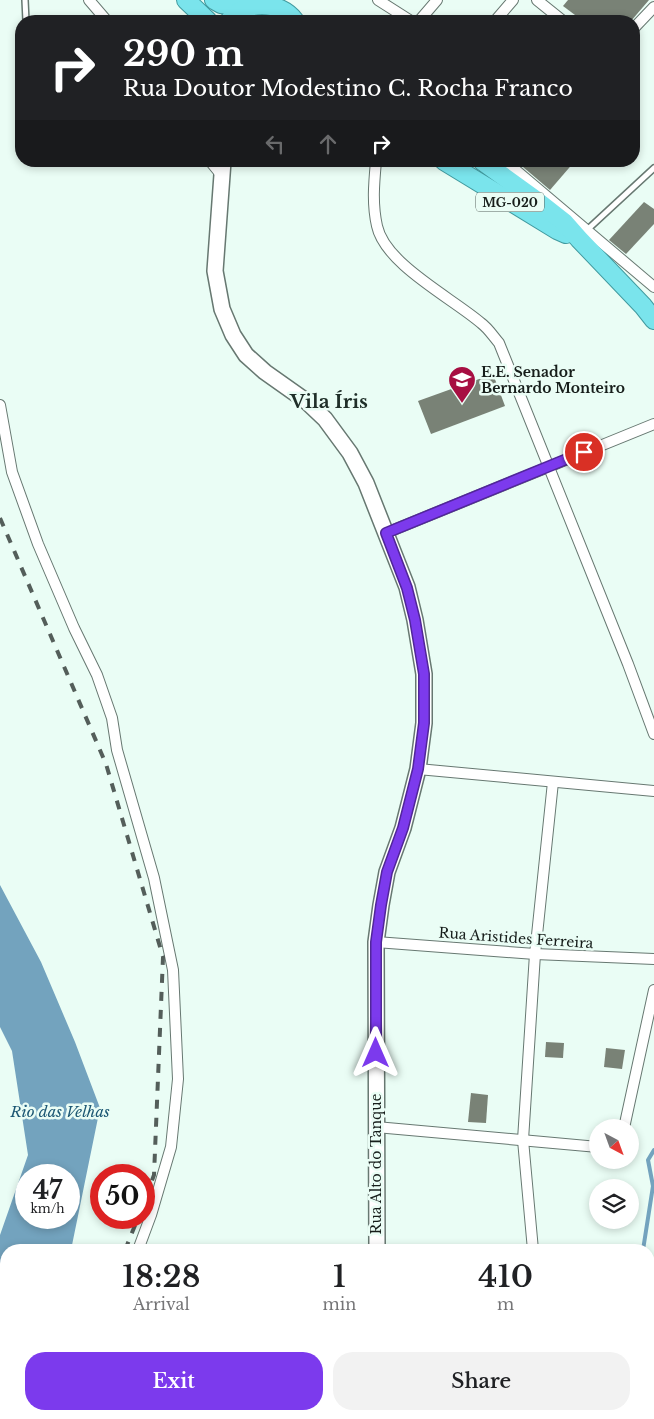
<!DOCTYPE html>
<html lang="en">
<head>
<meta charset="utf-8">
<style>
	:root { --surface:#fff; --page:#f2f2f2; --text:#202124; --muted:#757577; --accent:#7c3aed }
	body { margin:0; font-family:"Libre Baskerville",serif; background:var(--page); color:var(--text); height:100vh; display:flex; flex-direction:column; font-size:19px; white-space:nowrap }
	* { box-sizing:border-box; margin:0 }
	p { font-size:16px; color:var(--muted) }
	.icon { flex:none; width:28px; height:28px; fill:none; stroke:currentColor; stroke-width:2; stroke-linecap:round; stroke-linejoin:round }
	.map { position:relative; flex:1; overflow:hidden }
	.details { position:absolute; left:0px; top:1244px; width:655px; height:176px; display:flex; flex-direction:column; background:var(--surface); border-radius:20px 20px 0 0; box-shadow:0 2px 8px #0003 }
	.details>* { flex:none }
	.hud { position:absolute; left:15px; top:15px; width:625px; height:152px; border-radius:20px; box-shadow:0 2px 8px #0003; background:#202124; color:#fff; overflow:hidden }
	.needle { width:32px; rotate:139deg }
	.fabs { position:absolute; left:589px; top:1119px; display:grid; gap:10px }
	.fabs a { display:grid; place-items:center; width:50px; height:50px; border-radius:50%; background:var(--surface); box-shadow:0 2px 8px #0003; font-size:25px }
	.speed { position:absolute; left:15px; top:1164px; display:flex; gap:10px; font-size:25px; font-weight:700; text-align:center }
	.speed>* { display:grid; place-content:center; width:65px; height:65px; border-radius:50%; background:var(--surface); box-shadow:0 2px 8px #0003; line-height:1 }
	.speed small { font-size:12px; font-weight:400 }
	.speed .limit { border:8px solid #d22; background:#fff; color:#111 }
	.pin { position:absolute; display:grid; place-items:center; width:42px; height:42px; color:#fff; margin:-21px; border:2px solid #fff; border-radius:50%; box-shadow:0 1px 5px #0007 }
	.me { position:absolute; width:55px; margin:-28px; rotate:0deg; stroke-linejoin:round; filter:drop-shadow(0 0 4px #0008) }
	.turn { display:flex; align-items:center; gap:18px; height:105px; padding:0 25px; font-size:22px }
	.turn .icon { width:65px; height:65px; stroke-width:2.5 }
	.turn b { display:block; font-size:35px; line-height:42px }
	.lanes { display:flex; align-items:center; height:48px; padding:0 25px; background:#0003; justify-content:center; gap:25px; direction:ltr }
	.lanes .off { opacity:.35 }
	.eta { display:flex; justify-content:space-evenly; align-items:center; height:85px; text-align:center }
	.eta b { font-size:30px; font-weight:600; line-height:35px }
	.button { display:flex; gap:10px; margin-top:auto; padding:10px 25px }
	.button a { flex:1; height:58px; border-radius:20px; background:var(--accent); color:#fff; font-size:20px; font-weight:600; line-height:58px; text-align:center }
	.button a+a { background:var(--page); color:var(--text) }
	.map>svg:first-child { display:block }
	.green { fill:#d2d1aa }
	.water { fill:#73a3be; fill-rule:evenodd }
	.lines { fill:none; stroke-linecap:round; stroke-linejoin:round }
	.stream { stroke:#73a3be; stroke-width:4 }
	.building { fill:#798276 }
	.service-casing { stroke:#677871; stroke-width:8 }
	.minor-casing { stroke:#677871; stroke-width:12 }
	.secondary-casing { stroke:#677871; stroke-width:18 }
	.trunk-casing { stroke:#419a9f; stroke-width:20 }
	.service { stroke:#fff; stroke-width:5 }
	.minor { stroke:#fff; stroke-width:10 }
	.secondary { stroke:#fff; stroke-width:15 }
	.trunk { stroke:#7ae4ec; stroke-width:18 }
	.rail { stroke:#545e5a; stroke-width:4; stroke-dasharray:9 9; stroke-linecap:butt }
	.route-casing { stroke:#51269a; stroke-width:12 }
	.route { stroke:#7c3aed; stroke-width:9 }
	.labels { text-anchor:middle; dominant-baseline:central; stroke-width:5; stroke-linejoin:round; paint-order:stroke }
	.shield { fill:#eafdf5; stroke:#56605c; stroke-width:1 }
	.shield-label { font-size:12px; font-weight:bold; fill:#161d1a }
	.poi-label { font-size:14px; font-weight:bold; fill:#161d1a; stroke:#eafdf5; text-anchor:start }
	.street-label { font-size:14px; fill:#161d1a; stroke:#eafdf5 }
	.water-label { font-size:15px; font-style:italic; fill:#1d5874; stroke:#eafdf5 }
	.district-label { font-size:19px; font-weight:bold; fill:#202f29; stroke:#eafdf5 }
</style>
</head>
<body>
<div class="map">
<svg width="654" height="1419" viewBox="0 0 654 1419">
	<rect width="100%" height="100%" fill="#eafdf5"/>
	<g class="green">
		<polygon points="264,10 286,21 240,21 242,19"/>
		<polygon points="650,1379 654,1379 654,1419 651,1419"/>
	</g>
	<path class="water" d="M0,885L41,962L75,1042L100,1108L71,1250H6V1356L0,1361V1235L28,1155L12,1051L0,1027ZM26,1175H69V1218H26Z"/>
	<g class="lines">
		<g class="stream">
			<polyline points="643,1250 653,1186 648,1160 654,1150"/>
			<polyline points="625,1414 625,1419"/>
		</g>
	</g>
	<g class="building">
		<polygon points="568,0 649,0 631,21 583,21 563,6"/>
		<polygon points="516,161 575,161 550,190"/>
		<polygon points="644,202 654,209 654,224 626,254 609,240"/>
		<polygon points="493,374 505,406 431,434 418,401"/>
		<polygon points="546,1042 564,1043 563,1058 545,1057"/>
		<polygon points="606,1048 625,1050 622,1069 604,1067"/>
		<polygon points="471,1093 488,1095 486,1123 468,1122"/>
	</g>
	<g class="lines">
		<defs>
			<g id="service">
				<polyline points="25,0 26,21"/>
				<polyline points="587,230 654,168"/>
			</g>
			<g id="minor">
				<polyline points="89,0 107,21"/>
				<polyline points="378,0 411,21"/>
				<polyline points="537,0 563,21"/>
				<polyline points="419,21 437,0"/>
				<polyline points="495,21 513,0"/>
				<polyline points="634,28 654,7"/>
				<polyline points="210,161 223,177"/>
				<path d="M376,161C374,183 372,204 377,226C385,264 452,298 481,323C488,328 493,336 499,343L628,664L654,734"/>
				<polyline points="505,161 654,287"/>
				<polyline points="0,405 12,472 38,544 74,628 97,675 112,718 117,750 154,878 173,970 178,1079 171,1147 151,1215 138,1250"/>
				<polyline points="386,533 654,424"/>
				<polyline points="418,769 654,791"/>
				<polyline points="376,942 535,954 654,959"/>
				<polyline points="376,1127 598,1147"/>
				<polyline points="624,1128 654,990"/>
				<polyline points="533,1250 523,1140 535,954 553,782"/>
				<polyline points="462,1414 526,1419"/>
				<polyline points="76,1419 77,1414"/>
			</g>
			<g id="secondary">
				<polyline points="223,161 215,271 222,309 233,335 246,355 265,372 306,401 325,419 350,453 366,483 407,587 415,620 424,674 424,723 418,769 403,828 387,872 381,905 376,942 377,1250"/>
				<polyline points="378,1414 378,1419"/>
			</g>
			<g id="trunk">
				<polyline points="186,0 208,21"/>
				<polyline points="214,0 221,4 243,7"/>
				<path d="M229,21C244,0 280,0 295,21"/>
				<polyline points="444,161 557,230 566,234"/>
				<polyline points="482,161 536,200 564,222 579,239 643,306 654,320"/>
			</g>
		</defs>
		<use href="#service" class="service-casing"/>
		<use href="#minor" class="minor-casing"/>
		<use href="#secondary" class="secondary-casing"/>
		<use href="#trunk" class="trunk-casing"/>
		<use href="#service" class="service"/>
		<use href="#minor" class="minor"/>
		<use href="#secondary" class="secondary"/>
		<use href="#trunk" class="trunk"/>
		<g class="rail">
			<polyline points="0,518 106,764 163,957 154,1175 144,1202"/>
			<polyline points="125,1250 138,1218"/>
			<polyline points="59,1419 61,1414"/>
		</g>
	</g>
	<g class="lines">
		<defs>
			<polyline id="route" points="376,1053 376,942 381,905 387,872 403,828 418,769 424,723 424,674 415,620 407,588 386,533 584,452"/>
		</defs>
		<use href="#route" class="route-casing"/>
		<use href="#route" class="route"/>
	</g>
	<defs>
		<symbol id="school-pin" viewBox="-11 -11 22 30"><path d="M0 17L-7.5 6A9.5 9.5 0 1 1 7.5 6Z" fill="#a70f42" stroke="#eafdf5"/><path d="M0-5L7-2L0 1L-7-2ZM-4 1L0 2.5L4 1V4Q0 6-4 4Z" fill="#fff"/></symbol>
	</defs>
	<g fill-rule="evenodd">
		<use href="#school-pin" x="446" y="364" width="32" height="43"/>
	</g>
	<g class="labels">
		<rect class="shield" x="476" y="192.5" width="68" height="19" rx="4"/>
		<g class="shield-label">
			<text x="510" y="202">MG-020</text>
		</g>
		<g class="poi-label">
			<text x="481" y="372">E.E. Senador<tspan x="481" dy="16">Bernardo Monteiro</tspan></text>
		</g>
		<g class="street-label">
			<text transform="translate(516 938) rotate(4)">Rua Aristides Ferreira</text>
			<text transform="translate(376 1164) rotate(-90)">Rua Alto do Tanque</text>
		</g>
		<g class="water-label">
			<text x="60" y="1111">Rio das Velhas</text>
		</g>
		<g class="district-label">
			<text x="329" y="401">Vila Íris</text>
		</g>
	</g>
</svg>
<div class="fabs">
<a><svg class="needle" viewBox="-14 -14 28 28"><path d="M0-13l5 13h-10z" fill="#e53935"/><path d="M0 13l5-13h-10z" fill="#757577"/></svg></a>
<a><svg class="icon" aria-label="layers" viewBox="0 0 24 24"><path d="M12 4l9 5-9 5-9-5zM3 14l9 5 9-5"/></svg></a>
</div>
<div class="speed"><div>47<small>km/h</small></div><div class="limit">50</div></div>
<div class="pin" style="left:584px;top:452px;background:#d93025"><svg class="icon" aria-label="arrive" viewBox="0 0 24 24"><path d="M6 21V4h12l-3 4 3 4H6"/></svg></div>
<svg class="me" style="left:376px;top:1053px" viewBox="-20 -20 40 40"><path d="M0-17L14 15 0 8-14 15z" fill="#7c3aed" stroke="#fff" stroke-width="4"/></svg>
<div class="hud">
<div class="turn"><svg class="icon" aria-label="right" viewBox="0 0 24 24"><path d="M7 20v-9h11M14 6l5 5-5 5"/></svg><div><b>290 m</b>Rua Doutor Modestino C. Rocha Franco</div></div>
<div class="lanes"><svg class="icon off" aria-label="left" viewBox="0 0 24 24"><path d="M17 20v-9H6M10 6l-5 5 5 5"/></svg><svg class="icon off" aria-label="ahead" viewBox="0 0 24 24"><path d="M12 20V5M6 11l6-6 6 6"/></svg><svg class="icon" aria-label="right" viewBox="0 0 24 24"><path d="M7 20v-9h11M14 6l5 5-5 5"/></svg></div>
</div>
<section class="details">
<div class="eta">
<div><b>18:28</b><p>Arrival</p></div>
<div><b>1</b><p>min</p></div>
<div><b>410</b><p>m</p></div>
</div>
<div class="button"><a>Exit</a><a>Share</a></div>
</section>
</div>
</body>
</html>
